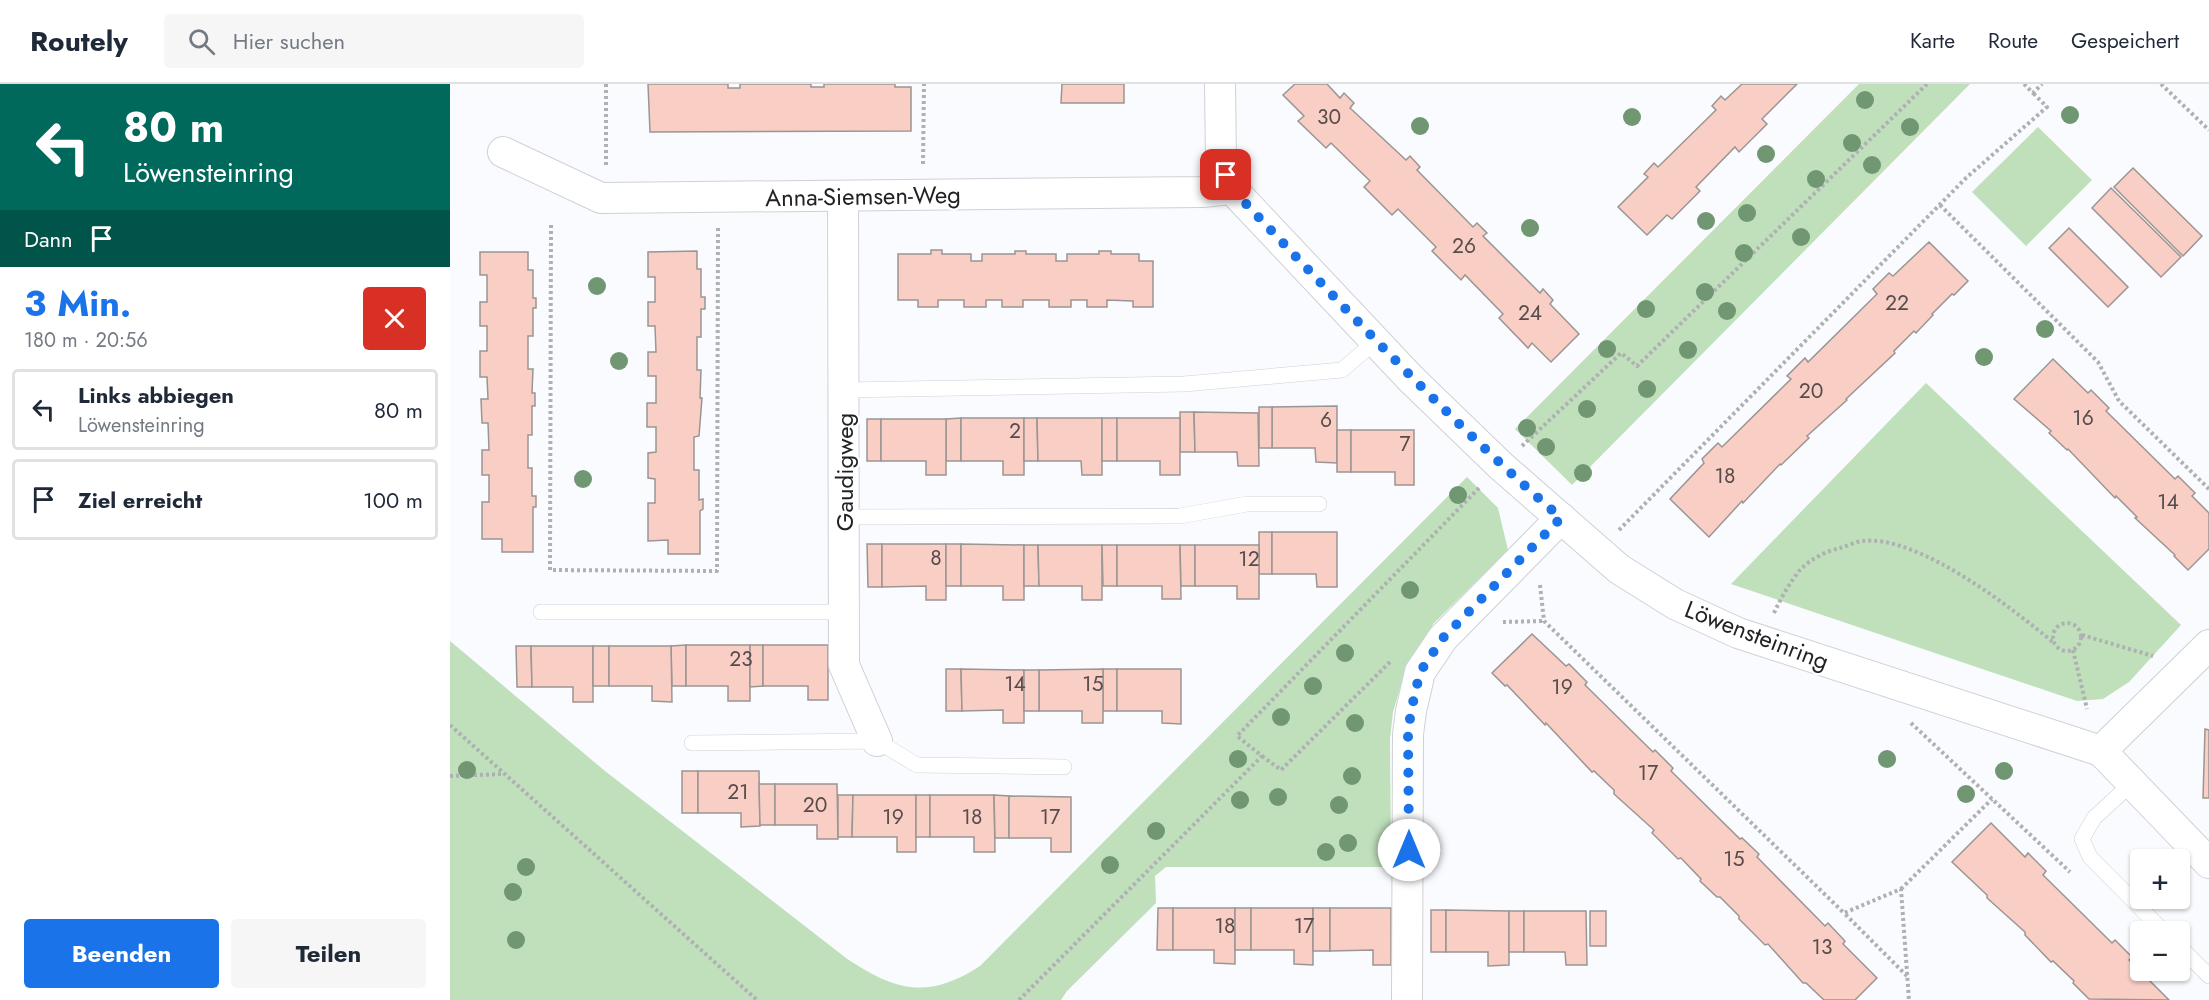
<!DOCTYPE html>
<html lang="de">
<head>
<meta charset="utf-8">
<style>
	:root { --surface:#fff; --page:#f6f6f7; --text:#1f2937; --muted:#747a83; --line:#e0e1e3; --accent:#1a73e8 }
	body { margin:0; font-family:Jost,sans-serif; background:var(--page); color:var(--text); height:100vh; display:flex; flex-direction:column; font-size:22px; white-space:nowrap }
	* { box-sizing:border-box; margin:0 }
	p { font-size:20px; color:var(--muted) }
	.icon { flex:none; width:33px; height:33px; fill:none; stroke:currentColor; stroke-width:2; stroke-linecap:round; stroke-linejoin:round }
	.map { position:relative; flex:1; overflow:hidden }
	.details { display:flex; flex-direction:column; background:var(--surface); width:450px }
	.details>* { flex:none }
	.banner { background:#00695c; color:#fff; overflow:hidden }
	.fabs { position:absolute; left:1680px; top:765px; display:grid; gap:12px }
	.fabs a { display:grid; place-items:center; width:60px; height:60px; border-radius:6px; background:var(--surface); box-shadow:0 2px 4px #0004; font-size:30px }
	.pin { position:absolute; display:grid; place-items:center; width:51px; height:51px; color:#fff; margin:-26px; border-radius:12px; box-shadow:0 3px 9px #0006 }
	.me { position:absolute; width:66px; margin:-33px; rotate:0deg; stroke-linejoin:round; filter:drop-shadow(0 0 4px #0008) }
	.turn { display:flex; align-items:center; gap:21px; height:126px; padding:0 24px; font-size:27px }
	.turn .icon { width:78px; height:78px; stroke-width:2.5 }
	.turn b { display:block; font-size:42px; line-height:51px }
	.then { display:flex; align-items:center; height:57px; padding:0 24px; background:#0003; gap:12px; font-size:22px }
	.round { display:grid; place-items:center; flex:none; width:63px; height:63px; border-radius:6px; background:var(--page) }
	.summary { display:flex; align-items:center; justify-content:space-between; height:102px; padding:0 24px }
	h1 { font-size:36px; font-weight:700; line-height:45px; color:var(--accent) }
	.cta { display:flex; gap:12px; margin-top:auto; padding:12px 24px }
	.cta a { flex:1; height:69px; border-radius:6px; background:var(--accent); color:#fff; font-size:24px; font-weight:700; line-height:69px; text-align:center }
	.cta a+a { background:var(--page); color:var(--text) }
	ul { padding:0; list-style:none }
	li { display:flex; align-items:center; gap:18px; height:81px; margin:0 12px 9px; padding:0 12px; border:3px solid var(--line); border-radius:6px }
	li div { flex:1 }
	li b { display:block; font-size:22px }
	li em { font-style:normal }
	header { display:flex; align-items:center; gap:36px; box-sizing:border-box; height:84px; padding:0 30px; background:var(--surface); border-bottom:2px solid var(--line) }
	header strong { font-size:28px }
	nav { display:flex; gap:33px; margin-inline-start:auto; font-size:21px }
	.search { width:420px; height:54px; background:var(--page); display:flex; align-items:center; gap:15px; box-sizing:border-box; padding:0 21px; border-radius:6px; color:var(--muted); font-size:22px }
	main { display:flex; flex:1; min-height:0 }
	.map>svg:first-child { display:block }
	.green { fill:#bfe0bb }
	.building { fill:#f9cec5; stroke:#9b9594; stroke-width:1.5 }
	.lines { fill:none; stroke-linecap:round; stroke-linejoin:round }
	.service-casing { stroke:#ced1d6; stroke-width:16 }
	.minor-casing { stroke:#ced1d6; stroke-width:32 }
	.path { stroke:#aeb0b2; stroke-width:4; stroke-dasharray:3 3; stroke-linecap:butt }
	.service { stroke:#fff; stroke-width:15 }
	.minor { stroke:#fff; stroke-width:30 }
	.tree { fill:#709672 }
	.route { stroke:#1a73e8; stroke-width:10; stroke-dasharray:0 18 }
	.labels { text-anchor:middle; dominant-baseline:central; stroke-width:4.5; stroke-linejoin:round; paint-order:stroke }
	.number-label { font-size:21px; fill:#564c4b }
	.street-label { font-size:24px; fill:#1f2122; stroke:#fff }
</style>
</head>
<body>
<header>
<strong>Routely</strong>
<div class="search"><svg class="icon" aria-label="search" viewBox="0 0 24 24"><circle cx="10" cy="10" r="6"/><path d="M15 15l6 6"/></svg>Hier suchen</div>
<nav><a>Karte</a><a>Route</a><a>Gespeichert</a></nav>
</header>
<main>
<section class="details">
<div class="banner">
<div class="turn"><svg class="icon" aria-label="left" viewBox="0 0 24 24"><path d="M17 20v-9H6M10 6l-5 5 5 5"/></svg><div><b>80 m</b>Löwensteinring</div></div>
<div class="then">Dann<svg class="icon" aria-label="arrive" viewBox="0 0 24 24"><path d="M6 21V4h12l-3 4 3 4H6"/></svg></div>
</div>
<div class="summary"><div><h1>3 Min.</h1><p>180 m · 20:56</p></div><a class="round" style="background:#d93025;color:#fff"><svg class="icon" aria-label="close" viewBox="0 0 24 24"><path d="M6 6l12 12M18 6L6 18"/></svg></a></div>
<ul>
<li><svg class="icon" aria-label="left" viewBox="0 0 24 24"><path d="M17 20v-9H6M10 6l-5 5 5 5"/></svg><div><b>Links abbiegen</b><p>Löwensteinring</p></div><em>80 m</em></li>
<li><svg class="icon" aria-label="arrive" viewBox="0 0 24 24"><path d="M6 21V4h12l-3 4 3 4H6"/></svg><div><b>Ziel erreicht</b></div><em>100 m</em></li>
</ul>
<div class="cta"><a>Beenden</a><a>Teilen</a></div>
</section>
<div class="map">
<svg width="1759" height="916" viewBox="0 0 1759 916">
	<rect width="100%" height="100%" fill="#f9fbfe"/>
	<g class="green">
		<polygon points="1409,0 1520,0 1122,401 1065,345"/>
		<polygon points="1588,43 1642,96 1576,162 1522,108"/>
		<polygon points="1476,299 1731,541 1679,598 1653,615 1627,617 1281,500"/>
		<path d="M1017,393L1048,424L1058,466L984,539L965,568L954,591L943,628L940,655L941,783H716L705,792L706,819L617,907L611,916H0V557L155,687L396,874C445,907 478,916 530,882Z"/>
	</g>
	<g class="building">
		<polygon points="198,0 278,0 278,4 290,4 290,0 361,0 361,3 374,3 374,0 445,0 445,3 461,3 461,47 200,48"/>
		<polygon points="612,0 674,0 674,19 611,19"/>
		<polygon points="845,0 877,0 890,14 894,9 904,19 900,24 956,76 960,72 970,83 967,86 1023,143 1027,139 1037,149 1033,152 1090,209 1093,205 1103,216 1100,220 1129,250 1101,278 1082,259 1078,264 1049,234 1053,230 1015,191 1011,196 982,167 986,163 948,125 942,131 914,103 920,97 881,59 876,64 848,37 854,32 833,11"/>
		<polygon points="1292,0 1347,0 1312,35 1317,40 1289,68 1285,63 1246,103 1250,107 1222,135 1217,131 1197,151 1168,123 1198,93 1194,90 1204,79 1208,83 1266,26 1262,22 1271,12 1275,16"/>
		<polygon points="1683,84 1752,152 1733,172 1664,103"/>
		<polygon points="1661,104 1731,173 1711,193 1642,124"/>
		<polygon points="1619,144 1678,203 1658,223 1599,164"/>
		<polygon points="1479,158 1518,197 1504,211 1502,210 1482,230 1483,231 1466,249 1464,247 1444,267 1445,269 1396,315 1397,316 1357,352 1359,354 1331,381 1330,380 1293,419 1292,417 1259,453 1220,415 1254,379 1252,375 1268,359 1272,363 1341,295 1337,292 1355,274 1358,278 1427,210 1423,205 1439,189 1443,192"/>
		<polygon points="481,166 492,166 492,170 521,170 521,177 532,177 532,170 565,170 565,167 576,167 576,170 606,170 606,177 617,177 617,170 649,170 649,167 661,167 661,170 689,170 689,177 703,177 703,223 683,223 683,217 657,216 657,223 637,223 637,216 621,216 621,223 599,223 599,216 573,216 573,223 552,223 552,216 536,216 536,223 514,223 514,216 488,216 488,223 468,223 468,216 448,216 448,170 481,170"/>
		<polygon points="247,167 247,185 251,185 251,213 255,213 255,225 251,225 251,253 247,253 247,286 251,286 250,314 252,314 249,352 244,353 244,386 249,386 249,416 253,415 253,425 250,427 250,470 218,470 218,456 198,457 198,419 205,419 205,395 198,394 198,369 206,368 206,343 197,343 197,319 206,319 206,292 198,292 198,268 206,268 205,242 198,242 198,218 205,218 205,193 198,193 198,168"/>
		<polygon points="30,168 78,168 78,186 83,186 83,214 86,214 86,224 83,224 83,252 78,252 78,285 83,285 82,309 85,309 85,322 82,322 82,351 78,351 78,384 82,384 82,412 86,412 86,423 83,423 83,468 52,468 52,455 32,455 32,418 39,418 39,391 32,391 32,366 39,366 38,339 32,339 31,315 38,315 37,293 30,293 30,267 37,267 37,242 30,242 30,218 37,218 37,191 30,191"/>
		<polygon points="1603,275 1638,309 1641,306 1659,324 1656,327 1725,395 1728,392 1745,409 1742,412 1759,429 1759,465 1738,486 1724,472 1725,471 1685,434 1687,433 1666,412 1665,414 1618,365 1617,366 1599,349 1601,347 1564,315"/>
		<polygon points="887,322 887,379 866,378 865,364 822,364 822,323"/>
		<rect x="809" y="323" width="13" height="41"/>
		<polygon points="730,328 744,328 745,368 730,368"/>
		<polygon points="744,328 808,329 809,382 788,382 787,368 745,368"/>
		<polygon points="511,334 511,377 496,377 496,335"/>
		<polygon points="511,334 574,334 574,391 553,391 553,377 511,377"/>
		<polygon points="574,334 587,334 588,377 574,377"/>
		<polygon points="587,334 652,334 652,391 632,391 631,377 588,377"/>
		<rect x="652" y="334" width="15" height="43"/>
		<polygon points="667,334 730,334 730,391 710,391 710,377 667,377"/>
		<rect x="417" y="335" width="14" height="42"/>
		<polygon points="431,335 496,335 496,391 476,391 476,377 431,377"/>
		<rect x="887" y="346" width="14" height="42"/>
		<polygon points="901,346 964,346 964,401 945,401 945,388 901,388"/>
		<rect x="809" y="448" width="13" height="42"/>
		<polygon points="822,448 887,448 887,503 867,503 866,490 822,490"/>
		<polygon points="417,460 432,460 432,503 418,503"/>
		<polygon points="432,460 496,460 496,516 476,516 476,502 432,503"/>
		<rect x="496" y="460" width="15" height="42"/>
		<polygon points="511,460 574,461 574,516 553,516 553,502 511,502"/>
		<polygon points="574,461 588,461 589,502 574,502"/>
		<polygon points="588,461 652,461 652,516 632,516 632,502 589,502"/>
		<polygon points="652,461 667,461 667,502 653,502"/>
		<polygon points="667,461 730,461 731,515 712,515 712,502 667,502"/>
		<polygon points="730,461 745,461 745,502 731,502"/>
		<polygon points="745,461 809,461 809,515 787,515 787,502 745,502"/>
		<polygon points="1082,550 1116,582 1119,580 1137,598 1135,601 1203,668 1205,666 1223,684 1221,687 1290,755 1292,754 1309,770 1307,773 1375,842 1378,839 1395,857 1393,860 1427,894 1405,916 1374,916 1356,899 1353,899 1318,860 1315,861 1289,835 1289,832 1270,813 1267,813 1250,797 1251,795 1231,774 1228,775 1202,749 1204,746 1164,710 1164,706 1144,687 1142,688 1096,639 1095,641 1057,601 1055,602 1042,589"/>
		<polygon points="236,561 236,602 222,602 221,562"/>
		<polygon points="236,561 300,561 300,617 278,617 278,602 236,602"/>
		<polygon points="300,561 313,561 313,602 300,603"/>
		<polygon points="313,561 378,561 378,616 358,616 358,602 313,602"/>
		<polygon points="66,562 81,562 82,603 67,603"/>
		<polygon points="81,562 143,562 143,618 123,618 123,603 82,603"/>
		<rect x="143" y="562" width="16" height="40"/>
		<polygon points="159,562 221,562 222,618 202,617 202,602 159,602"/>
		<polygon points="496,585 511,585 512,627 496,627"/>
		<polygon points="511,585 574,586 574,639 553,639 553,626 512,627"/>
		<rect x="653" y="585" width="14" height="42"/>
		<polygon points="653,585 653,639 632,639 632,627 589,627 589,586"/>
		<polygon points="667,585 731,585 731,640 712,639 712,627 667,627"/>
		<rect x="574" y="586" width="15" height="41"/>
		<polygon points="1755,645 1759,646 1759,714 1753,714"/>
		<rect x="232" y="687" width="16" height="42"/>
		<polygon points="248,687 309,687 310,742 291,743 291,729 248,729"/>
		<polygon points="309,700 325,700 325,741 310,741"/>
		<polygon points="325,700 387,700 388,755 367,755 367,741 325,741"/>
		<polygon points="388,711 403,711 402,753 388,753"/>
		<polygon points="403,711 466,711 466,768 447,768 447,753 402,753"/>
		<rect x="466" y="711" width="14" height="42"/>
		<polygon points="480,711 544,711 545,768 524,768 524,753 480,753"/>
		<polygon points="544,711 559,712 559,754 545,754"/>
		<polygon points="559,712 621,713 621,768 601,768 601,754 559,754"/>
		<polygon points="1541,739 1575,773 1578,769 1596,787 1593,791 1662,859 1665,856 1682,873 1679,876 1719,916 1639,915 1623,899 1624,897 1603,877 1601,878 1575,851 1575,848 1537,814 1537,811 1502,778"/>
		<polygon points="708,824 723,824 723,866 707,866"/>
		<polygon points="723,824 785,824 785,880 764,879 764,866 723,866"/>
		<rect x="785" y="824" width="16" height="42"/>
		<polygon points="801,824 863,824 863,881 844,880 844,866 801,866"/>
		<rect x="863" y="824" width="17" height="43"/>
		<polygon points="880,824 941,824 941,881 923,881 923,866 880,867"/>
		<rect x="981" y="826" width="15" height="42"/>
		<polygon points="996,826 1059,827 1059,881 1038,882 1038,868 996,868"/>
		<rect x="1059" y="827" width="15" height="41"/>
		<polygon points="1074,827 1136,827 1137,881 1116,881 1115,868 1074,868"/>
		<rect x="1140" y="827" width="16" height="35"/>
	</g>
	<g class="lines">
		<defs>
			<g id="service">
				<polyline points="394,306 734,300 892,286 926,257"/>
				<polyline points="394,433 730,432 797,420 869,420"/>
				<polyline points="91,528 394,528"/>
				<polyline points="242,659 427,657 467,681 614,683"/>
				<polyline points="1681,700 1644,734 1632,755 1640,773 1714,848"/>
				<polyline points="1730,863 1759,892"/>
			</g>
			<g id="minor">
				<polyline points="770,0 771,78 782,105 961,295 1051,382 1169,485 1225,520 1288,549 1651,667 1759,561"/>
				<polyline points="53,68 151,114 752,108 782,105"/>
				<polyline points="393,112 394,581 427,657"/>
				<polyline points="1651,667 1759,779"/>
				<polyline points="957,916 958,650 961,627 970,588 993,554 1111,434"/>
			</g>
		</defs>
		<use href="#service" class="service-casing"/>
		<use href="#minor" class="minor-casing"/>
		<g class="path">
			<polyline points="156,0 156,83"/>
			<polyline points="1574,0 1583,9 1592,0"/>
			<polyline points="1711,0 1759,46"/>
			<polyline points="473,80 474,0"/>
			<polyline points="1490,121 1648,278 1669,317 1759,405"/>
			<polyline points="101,141 100,486 267,487 268,142"/>
			<polyline points="1072,362 1171,269 1187,282 1477,0"/>
			<polyline points="1169,446 1516,94 1597,23 1583,9"/>
			<polyline points="1090,501 1094,537 1394,829"/>
			<path d="M1324,529C1331,514 1340,498 1350,486C1360,475 1377,467 1390,464C1397,462 1405,458 1412,457C1468,450 1563,525 1604,559"/>
			<polyline points="1053,538 1094,537"/>
			<circle cx="1617" cy="553" r="14"/>
			<polyline points="1632,551 1703,572"/>
			<polyline points="1623,566 1637,625"/>
			<polyline points="1461,639 1620,788"/>
			<polyline points="0,641 307,916"/>
			<polyline points="812,672 831,686 941,577"/>
			<polyline points="0,692 53,690"/>
			<polyline points="1451,805 1542,715"/>
			<polyline points="1457,892 1394,829 1451,805 1459,916"/>
			<polyline points="569,916 812,672 787,652 1029,404"/>
		</g>
		<use href="#service" class="service"/>
		<use href="#minor" class="minor"/>
	</g>
	<g class="tree">
		<circle cx="1415" cy="16" r="9"/>
		<circle cx="1620" cy="31" r="9"/>
		<circle cx="1182" cy="33" r="9"/>
		<circle cx="970" cy="42" r="9"/>
		<circle cx="1460" cy="43" r="9"/>
		<circle cx="1402" cy="59" r="9"/>
		<circle cx="1316" cy="70" r="9"/>
		<circle cx="1422" cy="81" r="9"/>
		<circle cx="1366" cy="95" r="9"/>
		<circle cx="1297" cy="129" r="9"/>
		<circle cx="1256" cy="137" r="9"/>
		<circle cx="1080" cy="144" r="9"/>
		<circle cx="1351" cy="153" r="9"/>
		<circle cx="1294" cy="169" r="9"/>
		<circle cx="147" cy="202" r="9"/>
		<circle cx="1255" cy="208" r="9"/>
		<circle cx="1196" cy="225" r="9"/>
		<circle cx="1277" cy="227" r="9"/>
		<circle cx="1595" cy="245" r="9"/>
		<circle cx="1157" cy="265" r="9"/>
		<circle cx="1238" cy="266" r="9"/>
		<circle cx="1534" cy="273" r="9"/>
		<circle cx="169" cy="277" r="9"/>
		<circle cx="1197" cy="305" r="9"/>
		<circle cx="1137" cy="325" r="9"/>
		<circle cx="1077" cy="344" r="9"/>
		<circle cx="1096" cy="363" r="9"/>
		<circle cx="1133" cy="389" r="9"/>
		<circle cx="133" cy="395" r="9"/>
		<circle cx="1008" cy="411" r="9"/>
		<circle cx="960" cy="506" r="9"/>
		<circle cx="895" cy="569" r="9"/>
		<circle cx="863" cy="602" r="9"/>
		<circle cx="831" cy="633" r="9"/>
		<circle cx="905" cy="639" r="9"/>
		<circle cx="788" cy="675" r="9"/>
		<circle cx="1437" cy="675" r="9"/>
		<circle cx="17" cy="686" r="9"/>
		<circle cx="1554" cy="687" r="9"/>
		<circle cx="902" cy="692" r="9"/>
		<circle cx="1516" cy="710" r="9"/>
		<circle cx="828" cy="713" r="9"/>
		<circle cx="790" cy="716" r="9"/>
		<circle cx="889" cy="721" r="9"/>
		<circle cx="706" cy="747" r="9"/>
		<circle cx="898" cy="759" r="9"/>
		<circle cx="876" cy="768" r="9"/>
		<circle cx="660" cy="781" r="9"/>
		<circle cx="76" cy="783" r="9"/>
		<circle cx="63" cy="808" r="9"/>
		<circle cx="66" cy="856" r="9"/>
	</g>
	<g class="lines">
		<path class="route" d="M776,91L782,105C889,218 994,332 1111,434L993,554L970,588L961,627L958,650L959,766"/>
	</g>
	<g class="labels">
		<g class="number-label">
			<text x="879" y="33">30</text>
			<text x="1014" y="162">26</text>
			<text x="1447" y="219">22</text>
			<text x="1080" y="229">24</text>
			<text x="1361" y="307">20</text>
			<text x="1633" y="334">16</text>
			<text x="876" y="336">6</text>
			<text x="565" y="347">2</text>
			<text x="955" y="360">7</text>
			<text x="1275" y="392">18</text>
			<text x="1718" y="418">14</text>
			<text x="486" y="474">8</text>
			<text x="799" y="475">12</text>
			<text x="291" y="575">23</text>
			<text x="565" y="600">14</text>
			<text x="643" y="600">15</text>
			<text x="1112" y="603">19</text>
			<text x="1198" y="689">17</text>
			<text x="288" y="708">21</text>
			<text x="365" y="721">20</text>
			<text x="443" y="733">19</text>
			<text x="522" y="733">18</text>
			<text x="600" y="733">17</text>
			<text x="1284" y="775">15</text>
			<text x="775" y="842">18</text>
			<text x="854" y="842">17</text>
			<text x="1372" y="863">13</text>
		</g>
		<g class="street-label">
			<text transform="translate(413 112) rotate(-1)">Anna-Siemsen-Weg</text>
			<text transform="translate(394 388) rotate(-90)">Gaudigweg</text>
			<text transform="translate(1307 551) rotate(21)">Löwensteinring</text>
		</g>
	</g>
</svg>
<div class="fabs">
<a>+</a>
<a>−</a>
</div>
<div class="pin" style="left:776px;top:91px;background:#d93025"><svg class="icon" aria-label="arrive" viewBox="0 0 24 24"><path d="M6 21V4h12l-3 4 3 4H6"/></svg></div>
<svg class="me" style="left:959px;top:766px" viewBox="-20 -20 40 40"><circle r="19" fill="#fff"/><path d="M0-13L10 11 0 6-10 11z" fill="#1a73e8"/></svg>
</div>
</main>
</body>
</html>
